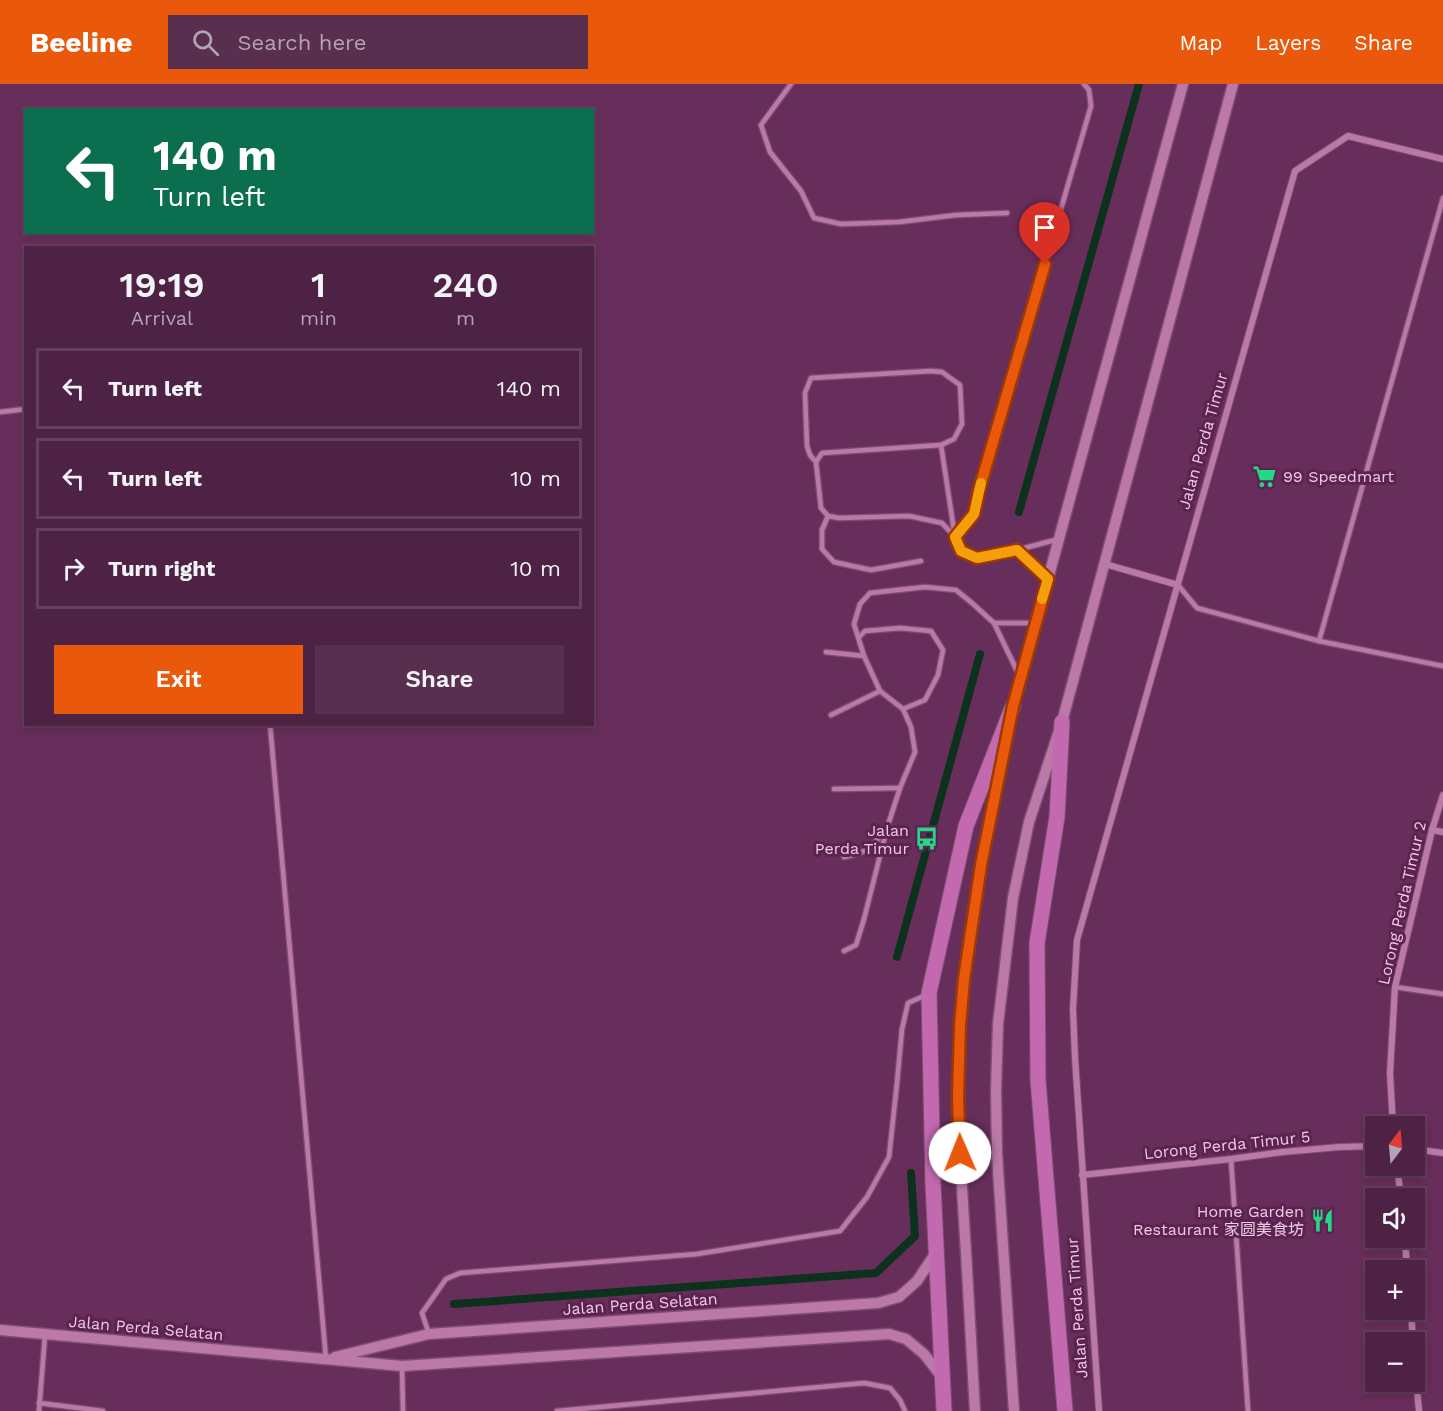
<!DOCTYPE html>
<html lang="en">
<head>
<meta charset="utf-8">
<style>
	:root { --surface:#4e2244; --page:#582f4f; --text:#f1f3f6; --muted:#b3a4b2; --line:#653f5d; --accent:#ea580c }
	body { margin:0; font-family:"Work Sans","Noto Sans SC",sans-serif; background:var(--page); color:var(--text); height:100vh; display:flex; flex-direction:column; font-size:22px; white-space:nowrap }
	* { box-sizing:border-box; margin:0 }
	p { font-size:20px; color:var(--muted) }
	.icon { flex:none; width:33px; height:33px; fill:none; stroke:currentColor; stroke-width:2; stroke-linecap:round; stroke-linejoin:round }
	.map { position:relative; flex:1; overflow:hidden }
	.drawer { position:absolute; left:24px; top:162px; width:570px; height:480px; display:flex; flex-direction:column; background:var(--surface); border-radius:0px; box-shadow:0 3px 9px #0003,0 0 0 2px var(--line) }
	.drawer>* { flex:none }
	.top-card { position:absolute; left:24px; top:24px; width:570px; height:126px; border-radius:0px; box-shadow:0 3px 9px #0003,0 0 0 2px var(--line); background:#0b6e4f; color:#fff; overflow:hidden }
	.needle { width:39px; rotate:16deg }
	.controls { position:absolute; left:1365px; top:1032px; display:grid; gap:12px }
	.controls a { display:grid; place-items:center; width:60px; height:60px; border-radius:0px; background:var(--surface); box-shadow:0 3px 9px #0003,0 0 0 2px var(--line); font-size:30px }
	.pin { position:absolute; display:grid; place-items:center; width:51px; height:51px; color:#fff; margin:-62px -26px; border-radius:50% 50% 50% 0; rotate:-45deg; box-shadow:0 0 6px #0007 }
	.pin .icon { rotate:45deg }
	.me { position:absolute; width:66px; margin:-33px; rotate:359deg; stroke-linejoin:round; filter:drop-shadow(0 0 4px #0008) }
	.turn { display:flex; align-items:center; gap:21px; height:126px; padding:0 30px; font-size:27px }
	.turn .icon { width:78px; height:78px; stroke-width:2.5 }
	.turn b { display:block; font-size:42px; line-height:51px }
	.eta { display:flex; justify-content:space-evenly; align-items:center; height:102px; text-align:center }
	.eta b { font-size:36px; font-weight:600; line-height:42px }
	.action { display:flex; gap:12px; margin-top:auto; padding:12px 30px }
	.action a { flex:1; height:69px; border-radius:0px; background:var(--accent); color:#fff; font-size:24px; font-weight:600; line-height:69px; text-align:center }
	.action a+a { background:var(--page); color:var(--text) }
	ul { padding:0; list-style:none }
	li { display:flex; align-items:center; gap:18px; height:81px; margin:0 12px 9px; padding:0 18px; border:3px solid var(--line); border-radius:0px }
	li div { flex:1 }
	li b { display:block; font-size:22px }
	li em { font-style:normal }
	header { display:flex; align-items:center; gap:36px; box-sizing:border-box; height:84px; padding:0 30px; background:var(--accent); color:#fff }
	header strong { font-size:28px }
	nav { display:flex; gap:33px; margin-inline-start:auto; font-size:21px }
	.search { width:420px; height:54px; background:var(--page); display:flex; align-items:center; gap:15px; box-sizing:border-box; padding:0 21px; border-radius:0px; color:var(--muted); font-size:22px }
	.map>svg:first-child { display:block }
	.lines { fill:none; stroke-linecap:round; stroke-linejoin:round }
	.stream { stroke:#0c321e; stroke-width:8 }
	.service-casing { stroke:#7f4d74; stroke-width:7 }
	.minor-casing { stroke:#7f4d74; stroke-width:8 }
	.tertiary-casing { stroke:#7f4d74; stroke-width:13 }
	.primary-casing { stroke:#7f4d74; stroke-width:17 }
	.service { stroke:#bb79aa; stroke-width:4.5 }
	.minor { stroke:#bb79aa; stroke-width:6 }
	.tertiary { stroke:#bb79aa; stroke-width:10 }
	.primary { stroke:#c369af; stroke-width:15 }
	.route-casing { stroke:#983908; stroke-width:15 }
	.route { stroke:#ea580c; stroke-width:10 }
	.slow { stroke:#f59e0b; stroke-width:10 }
	.labels { text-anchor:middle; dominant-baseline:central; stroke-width:6; stroke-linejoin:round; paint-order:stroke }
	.street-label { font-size:16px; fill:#eecae3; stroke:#5c2350 }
	.poi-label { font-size:16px; fill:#eecae3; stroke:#5c2350; text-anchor:end }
</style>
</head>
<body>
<header>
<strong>Beeline</strong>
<div class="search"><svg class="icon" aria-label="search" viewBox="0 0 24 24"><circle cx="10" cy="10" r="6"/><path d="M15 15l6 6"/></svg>Search here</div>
<nav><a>Map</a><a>Layers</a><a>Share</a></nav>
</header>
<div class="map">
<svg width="1443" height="1327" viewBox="0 0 1443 1327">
	<rect width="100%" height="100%" fill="#682e5b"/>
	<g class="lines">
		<g class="stream">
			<polyline points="1019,428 1139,0"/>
			<polyline points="897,873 980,570"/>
			<polyline points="454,1220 876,1189 915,1152 911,1089"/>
		</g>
		<defs>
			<g id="service">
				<polyline points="791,0 761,41 770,68 801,107 814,134 841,140 899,138 956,131 1007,129"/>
				<polyline points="0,328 26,325"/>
				<polyline points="941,361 955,453 974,430 979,406 1091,22 1089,6 1084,0"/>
				<polyline points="816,378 810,371 807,362 805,309 811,294 931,287 942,288 960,301 962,340 954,355 941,361 822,369 816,378 821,424 828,432 839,434 909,432 942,439 955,453 961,467 977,474 1017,466 1059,455"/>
				<polyline points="828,432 822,446 822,465 834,478 871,486 921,477"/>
				<polyline points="1017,466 1047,495"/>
				<polyline points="1178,501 1197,524 1319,557 1443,582"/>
				<polyline points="994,539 1035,539"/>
				<polyline points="859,553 865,547 900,544 931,547 943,566 938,591 925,616 903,625"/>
				<polyline points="1319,557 1443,114"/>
				<polyline points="826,568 864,572"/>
				<polyline points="831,631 880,607"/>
				<polyline points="270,640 326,1275"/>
				<polyline points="834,705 900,704"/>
				<path d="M844,773C868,768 871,765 885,746"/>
				<polyline points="844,867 856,861 864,835 887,744 900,704 915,668 911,643 903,625 880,607 864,572 854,540 860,520 870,509 925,503 956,506 972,519 994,539 1019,591"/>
				<polyline points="1395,903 1443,910"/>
				<polyline points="1231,1075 1248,1327"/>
				<polyline points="429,1250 422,1229 446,1195 460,1189 697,1170 840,1147 867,1113 889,1073 897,999 902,945 908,919 926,911"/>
				<polyline points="402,1282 403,1327"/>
				<polyline points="39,1319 103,1327"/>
				<polyline points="39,1327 45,1251"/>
				<polyline points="557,1327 864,1299 890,1304 900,1316 905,1327"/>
			</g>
			<g id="minor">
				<polyline points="1105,480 1178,501"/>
				<polyline points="1432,746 1443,748"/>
				<polyline points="1393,1042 1390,989 1395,903 1432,746 1443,711"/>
				<polyline points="1414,1065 1443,1069"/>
				<polyline points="1397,1082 1401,1114"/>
				<polyline points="1082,1091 1231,1075 1283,1068 1339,1063 1376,1062"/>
				<polyline points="1405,1154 1407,1186"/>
				<polyline points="1411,1226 1413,1258"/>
				<polyline points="1414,1273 1419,1327"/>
				<polyline points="1099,1327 1075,974 1073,925 1077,856 1295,87 1348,52 1443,75"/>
			</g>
			<g id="tertiary">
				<polyline points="1012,627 1183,0"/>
				<polyline points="0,1246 402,1282 889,1250 906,1255 924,1270 942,1293"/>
				<polyline points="335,1273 429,1250 878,1219 899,1213 917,1197 937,1167"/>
				<path d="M975,1327C972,1274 969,1221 966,1168C961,1092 956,1017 960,941C967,844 987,749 1006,654"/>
				<polyline points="1014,1327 997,1070 996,1006 998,940 1013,814 1029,738 1062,638 1233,0"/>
			</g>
			<g id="primary">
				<polyline points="1062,638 1057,733 1037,859 1038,996 1065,1327"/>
				<polyline points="944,1327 933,1100 929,909 966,742 1013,622"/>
			</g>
		</defs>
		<use href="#service" class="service-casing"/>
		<use href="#minor" class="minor-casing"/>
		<use href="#tertiary" class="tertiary-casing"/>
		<use href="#primary" class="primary-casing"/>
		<use href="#service" class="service"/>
		<use href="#minor" class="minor"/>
		<use href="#tertiary" class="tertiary"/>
		<use href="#primary" class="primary"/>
	</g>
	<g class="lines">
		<defs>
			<polyline id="route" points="960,1069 958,1015 960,942 964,895 981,781 1013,622 1048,495 1017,466 977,474 961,467 955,453 974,430 979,406 1045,180"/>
		</defs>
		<use href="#route" class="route-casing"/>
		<use href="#route" class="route"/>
		<polyline class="slow" points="981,399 974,430 955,453 961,467 977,474 1017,466 1048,495 1042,515"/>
	</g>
	<defs>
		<symbol id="supermarket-bare" viewBox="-9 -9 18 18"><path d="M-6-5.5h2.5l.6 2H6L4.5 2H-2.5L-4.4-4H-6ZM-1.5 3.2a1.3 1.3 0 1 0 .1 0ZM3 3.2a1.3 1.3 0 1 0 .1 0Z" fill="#25d886" stroke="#5c2350" stroke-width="2.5" paint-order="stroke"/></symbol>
		<symbol id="bus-bare" viewBox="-9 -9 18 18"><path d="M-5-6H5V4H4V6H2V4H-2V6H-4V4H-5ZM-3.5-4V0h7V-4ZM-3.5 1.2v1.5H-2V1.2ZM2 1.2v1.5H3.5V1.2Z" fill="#25d886" stroke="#5c2350" stroke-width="2.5" paint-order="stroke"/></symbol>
		<symbol id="restaurant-bare" viewBox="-9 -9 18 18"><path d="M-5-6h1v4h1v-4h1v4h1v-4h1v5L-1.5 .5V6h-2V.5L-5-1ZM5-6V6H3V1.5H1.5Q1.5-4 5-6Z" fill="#25d886" stroke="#5c2350" stroke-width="2.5" paint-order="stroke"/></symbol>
	</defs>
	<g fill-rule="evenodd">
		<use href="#supermarket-bare" x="1248" y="376" width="33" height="33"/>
		<use href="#bus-bare" x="910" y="738" width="33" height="33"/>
		<use href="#restaurant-bare" x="1306" y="1120" width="33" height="33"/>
	</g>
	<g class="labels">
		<g class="street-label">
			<text transform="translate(1203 357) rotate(-74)">Jalan Perda Timur</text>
			<text transform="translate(1402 819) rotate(-77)">Lorong Perda Timur 2</text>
			<text transform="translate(1227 1061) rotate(-6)">Lorong Perda Timur 5</text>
			<text transform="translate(640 1220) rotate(-4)">Jalan Perda Selatan</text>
			<text transform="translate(1077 1224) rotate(-94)">Jalan Perda Timur</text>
			<text transform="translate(146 1244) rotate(5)">Jalan Perda Selatan</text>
		</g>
		<g class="poi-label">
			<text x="1283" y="392" text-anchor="start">99 Speedmart</text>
			<text x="909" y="746">Jalan<tspan x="909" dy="18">Perda Timur</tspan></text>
			<text x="1304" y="1127">Home Garden<tspan x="1304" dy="18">Restaurant 家圆美食坊</tspan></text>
		</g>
	</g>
</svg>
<div class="controls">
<a><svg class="needle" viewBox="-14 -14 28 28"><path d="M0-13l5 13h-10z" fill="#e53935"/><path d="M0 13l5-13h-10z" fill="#b3a4b2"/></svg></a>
<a><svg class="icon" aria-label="sound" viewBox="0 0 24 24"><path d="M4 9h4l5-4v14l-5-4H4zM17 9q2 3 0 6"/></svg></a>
<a>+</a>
<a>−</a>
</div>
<div class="pin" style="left:1045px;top:180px;background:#d93025"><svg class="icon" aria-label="arrive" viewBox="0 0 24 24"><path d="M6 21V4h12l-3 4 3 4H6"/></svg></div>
<svg class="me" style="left:960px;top:1069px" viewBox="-20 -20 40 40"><circle r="19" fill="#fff"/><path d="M0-13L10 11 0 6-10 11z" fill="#ea580c"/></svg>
<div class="top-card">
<div class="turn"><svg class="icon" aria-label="left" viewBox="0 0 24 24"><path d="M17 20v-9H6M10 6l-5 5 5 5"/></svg><div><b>140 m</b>Turn left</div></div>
</div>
<section class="drawer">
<div class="eta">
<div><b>19:19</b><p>Arrival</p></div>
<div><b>1</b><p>min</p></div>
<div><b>240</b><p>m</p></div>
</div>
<ul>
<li><svg class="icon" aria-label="left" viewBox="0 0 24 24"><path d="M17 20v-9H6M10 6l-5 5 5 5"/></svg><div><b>Turn left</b></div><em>140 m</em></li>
<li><svg class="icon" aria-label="left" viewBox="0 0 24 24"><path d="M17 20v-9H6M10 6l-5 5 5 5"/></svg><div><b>Turn left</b></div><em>10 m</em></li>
<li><svg class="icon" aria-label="right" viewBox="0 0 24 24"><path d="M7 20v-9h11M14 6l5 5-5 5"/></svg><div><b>Turn right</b></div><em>10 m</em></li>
</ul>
<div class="action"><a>Exit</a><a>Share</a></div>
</section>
</div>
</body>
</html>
